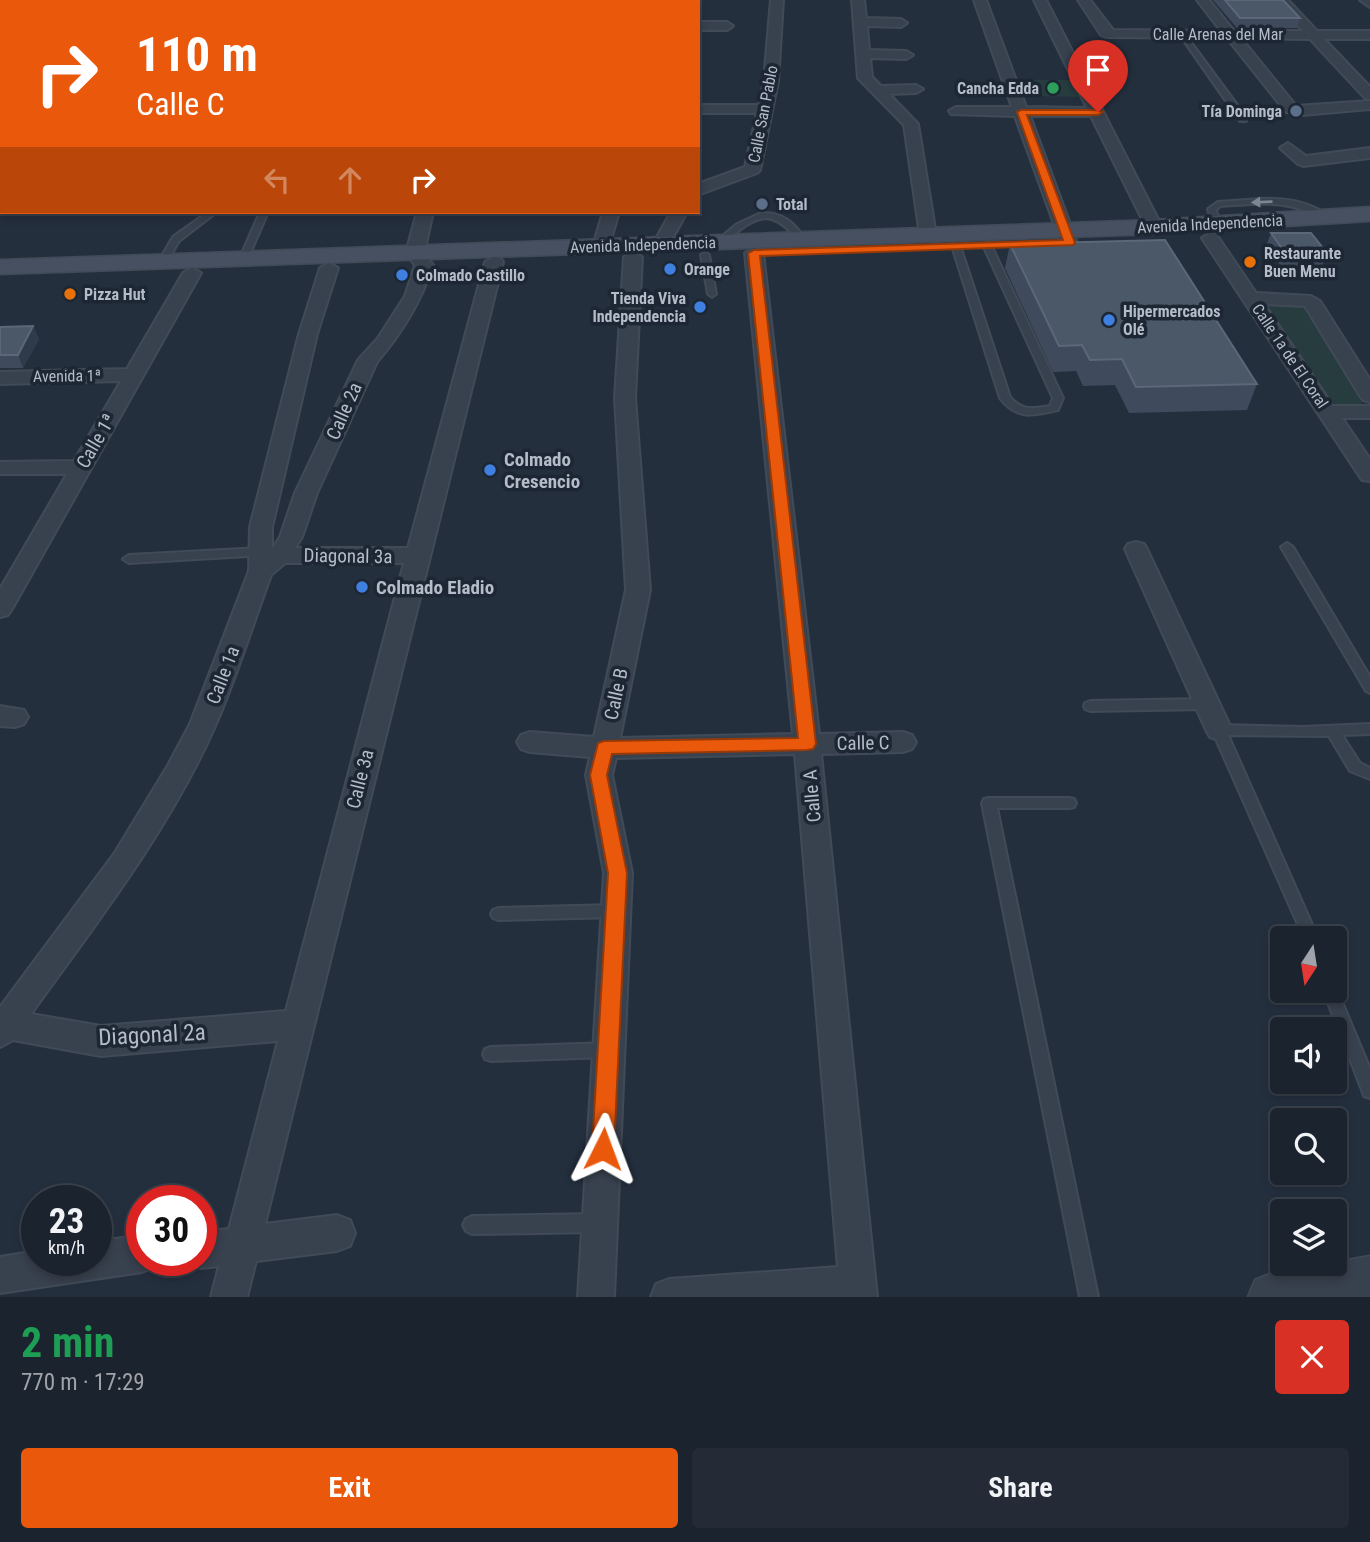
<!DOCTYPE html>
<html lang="en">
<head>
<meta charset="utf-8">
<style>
	:root { --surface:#1b232e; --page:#242b36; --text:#f1f3f6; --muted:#a0a4aa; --line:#39404a; --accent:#ea580c }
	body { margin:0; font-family:"Roboto Condensed",sans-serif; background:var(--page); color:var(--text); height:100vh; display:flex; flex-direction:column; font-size:26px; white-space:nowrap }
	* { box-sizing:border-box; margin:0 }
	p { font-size:23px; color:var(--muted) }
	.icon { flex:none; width:38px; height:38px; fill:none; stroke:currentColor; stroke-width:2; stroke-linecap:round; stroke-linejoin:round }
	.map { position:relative; height:1297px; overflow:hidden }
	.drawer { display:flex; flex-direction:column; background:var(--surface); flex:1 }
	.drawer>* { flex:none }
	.hud { position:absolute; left:0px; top:0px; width:700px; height:214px; box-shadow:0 4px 10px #0003,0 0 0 2px var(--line); background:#ea580c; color:#fff; overflow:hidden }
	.needle { width:46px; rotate:192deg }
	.tools { position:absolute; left:1270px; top:926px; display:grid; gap:14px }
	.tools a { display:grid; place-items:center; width:77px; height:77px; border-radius:7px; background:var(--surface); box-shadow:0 4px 10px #0003,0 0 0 2px var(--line); font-size:35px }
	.speed { position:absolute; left:21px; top:1185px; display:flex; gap:14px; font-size:35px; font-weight:700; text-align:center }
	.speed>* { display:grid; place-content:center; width:91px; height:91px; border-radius:50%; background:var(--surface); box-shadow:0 4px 10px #0003,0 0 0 2px var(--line); line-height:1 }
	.speed small { font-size:18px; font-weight:400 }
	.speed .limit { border:10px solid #d22; background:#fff; color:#111 }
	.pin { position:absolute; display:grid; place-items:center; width:60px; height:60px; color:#fff; margin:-72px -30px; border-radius:50% 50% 50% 0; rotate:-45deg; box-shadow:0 0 7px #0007 }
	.pin .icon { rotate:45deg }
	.me { position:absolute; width:77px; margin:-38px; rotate:3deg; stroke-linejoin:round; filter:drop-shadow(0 0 5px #0008) }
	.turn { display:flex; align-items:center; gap:24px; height:147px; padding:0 21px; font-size:32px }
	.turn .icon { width:91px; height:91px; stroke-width:2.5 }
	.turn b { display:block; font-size:49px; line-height:60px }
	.lanes { display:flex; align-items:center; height:66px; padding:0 21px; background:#0003; justify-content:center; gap:35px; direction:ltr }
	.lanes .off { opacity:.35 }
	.round { display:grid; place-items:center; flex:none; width:74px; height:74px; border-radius:7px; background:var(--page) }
	.overview { display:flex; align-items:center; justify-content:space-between; height:119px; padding:0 21px }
	h1 { font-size:42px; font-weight:700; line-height:52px; color:#1e9e55 }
	.action { display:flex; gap:14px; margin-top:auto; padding:14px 21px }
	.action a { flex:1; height:80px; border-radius:7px; background:var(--accent); color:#fff; font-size:28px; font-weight:700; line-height:80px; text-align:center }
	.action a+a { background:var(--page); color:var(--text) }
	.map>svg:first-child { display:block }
	.green { fill:#263c3f }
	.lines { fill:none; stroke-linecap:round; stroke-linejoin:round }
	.service-casing { stroke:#414a57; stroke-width:4 }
	.minor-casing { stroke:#414a57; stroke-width:4 }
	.tertiary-casing { stroke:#414a57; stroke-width:3 }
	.secondary-casing { stroke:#414a57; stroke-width:3 }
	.service { fill:#38414e; fill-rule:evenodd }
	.minor { fill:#38414e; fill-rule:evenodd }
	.tertiary { fill:#38414e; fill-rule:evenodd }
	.secondary { fill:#465061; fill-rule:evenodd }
	.wall { fill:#3f4b5c }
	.shaded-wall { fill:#2f3b4b }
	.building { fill:#4b5868; stroke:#5c6777; stroke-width:2 }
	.oneway { fill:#7c8592 }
	.route { fill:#ea580c; stroke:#983908; stroke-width:2 }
	.leisure-dot { fill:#2e9e5b; stroke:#1d2633; stroke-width:2.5 }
	.service-dot { fill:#5c6f8a; stroke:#1d2633; stroke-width:2.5 }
	.food-dot { fill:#e8710a; stroke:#1d2633; stroke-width:2.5 }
	.shop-dot { fill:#3f7fe0; stroke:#1d2633; stroke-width:2.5 }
	.labels { text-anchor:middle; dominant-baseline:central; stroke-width:7; stroke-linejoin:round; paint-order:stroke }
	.far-street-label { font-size:16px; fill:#b4bcc9; stroke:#1d2633 }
	.far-poi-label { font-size:16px; font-weight:bold; fill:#b4bcc9; stroke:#1d2633; text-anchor:start }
	.street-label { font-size:19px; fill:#b4bcc9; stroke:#1d2633 }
	.poi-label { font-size:19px; font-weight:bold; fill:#b4bcc9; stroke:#1d2633; text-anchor:start }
	.near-street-label { font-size:23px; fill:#b4bcc9; stroke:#1d2633 }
</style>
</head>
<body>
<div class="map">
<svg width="1370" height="1297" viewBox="0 0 1370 1297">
	<rect width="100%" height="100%" fill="#242f3e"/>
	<g class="green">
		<polygon points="1021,80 1079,80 1086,97 1027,96"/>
		<polygon points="1261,303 1300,303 1304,306 1363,405 1343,407 1331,402"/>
	</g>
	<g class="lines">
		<defs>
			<g id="service">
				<polygon points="0,0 18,2 2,2"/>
				<polygon points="83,0 89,0 81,2"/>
				<polygon points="2,33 2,38 0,38 0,34"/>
				<polygon points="1180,33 1184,33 1246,117 1246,121 1240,121 1180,35"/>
				<polygon points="0,88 2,88 0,93"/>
				<path d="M1260,199C1285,198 1311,201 1330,218L1323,220C1289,198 1258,204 1220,206L1216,210L1220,225L1216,227L1212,225L1208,209L1218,202Z"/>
				<polygon points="208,212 217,212 179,241 166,263 160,263 159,261 173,237"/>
				<polygon points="260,212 268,212 248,258 241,260 240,258"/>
				<path d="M761,213C783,212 794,223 806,240L799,242C769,202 753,219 721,245L714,243L737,224Z"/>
				<path d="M987,242L991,245L1063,398L1058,410C1033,416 1017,420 1000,398L952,246L953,244L960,246L1010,397C1022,411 1033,409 1050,406L1053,398L983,245Z"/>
				<polygon points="705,252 709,255 716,294 712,297 708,294 701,255"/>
				<polygon points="1287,543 1293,547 1370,677 1370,693 1366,691 1281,547"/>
				<polygon points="261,548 265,549 267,552 265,555 129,563 123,559 129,555"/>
				<polygon points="1207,699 1212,701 1213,704 1212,707 1207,709 1090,711 1085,709 1084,706 1085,703 1090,701"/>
				<polygon points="1370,724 1370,734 1342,735 1360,763 1370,768 1370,779 1350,771 1329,736 1228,735 1318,938 1304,938 1212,730 1214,727 1219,725 1303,727"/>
				<polygon points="989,798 1069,798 1074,799 1076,803 1074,807 1069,808 997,808 1098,1297 1080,1297 982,803 984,799"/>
				<polygon points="615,905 620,907 622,911 620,915 615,917 498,920 493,918 491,914 493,910 498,908"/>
				<polygon points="1335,985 1370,1069 1370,1098 1364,1096 1362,1090 1323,990 1335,990"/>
				<polygon points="608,1043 614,1045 616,1050 614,1055 608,1057 491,1061 485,1059 483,1054 485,1049 491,1047"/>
				<polygon points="597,1214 603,1217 606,1223 603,1229 597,1232 472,1234 466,1231 463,1225 466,1219 472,1216"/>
			</g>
			<g id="minor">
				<polygon points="99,0 112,0 98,2"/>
				<polygon points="253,0 265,0 252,2"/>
				<rect x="346" y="0" width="12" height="2"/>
				<polygon points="474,0 486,0 473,2"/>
				<polygon points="565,0 577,0 564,2"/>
				<rect x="657" y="0" width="12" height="2"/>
				<polygon points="771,0 783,0 778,81 760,170 757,173 698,195 698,184 745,167 757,113 698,113 698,105 759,105 764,81"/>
				<polygon points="852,0 864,0 866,18 901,19 907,23 901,27 867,26 869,50 906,51 913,55 906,59 870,58 872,77 881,86 916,85 923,89 916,93 889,94 918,124 936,235 934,239 922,239 920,235 904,125 858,78"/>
				<polygon points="974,0 986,0 1026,107 1087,108 1034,0 1046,0 1162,227 1160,231 1154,232 1146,227 1091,116 1030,116 1077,243 1069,248 1061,243 1015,116 951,114 949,111 956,107 1012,107"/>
				<polygon points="1078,0 1090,0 1113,30 1221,31 1197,0 1209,0 1234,31 1303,31 1275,0 1288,0 1317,31 1370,31 1370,39 1324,39 1370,87 1370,99 1365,98 1310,39 1241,38 1296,106 1370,101 1370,109 1302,115 1286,112 1227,38 1107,37 1101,35"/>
				<polygon points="1360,0 1370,0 1370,7"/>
				<polygon points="698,22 727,22 733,26 727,30 698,30"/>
				<polygon points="0,109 2,109 0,119"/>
				<polygon points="1288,143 1306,156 1370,148 1370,158 1303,166 1298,164 1280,148"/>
				<path d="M417,212H433L424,253L433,265C421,302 402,333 377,362L317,493L302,537L295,548H408L485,262L494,257L500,258L503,262L265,1224L337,1215L350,1220L355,1233L350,1246L337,1251L256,1261L247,1297H211L219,1266L201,1268L187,1260H201V1232L229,1229L278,1041L101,1056L13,1040L0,1047V1007L114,854L167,767L190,724L249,571L250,527L299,334L320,268L329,263L338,268L317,334L276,510L272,527V549L280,537L295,493L358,360L378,338L405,296L415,265L406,253ZM285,563H404L286,1011L101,1026L31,1014C97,922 170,829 216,724C237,676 253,624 271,575Z"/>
				<polygon points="603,212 619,212 609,246 601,251 593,246"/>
				<polygon points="671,212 687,212 667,248 655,248 653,244"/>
				<polygon points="1210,233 1216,234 1256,293 1311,296 1320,301 1370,380 1370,402 1363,400 1360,396 1305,306 1264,304 1333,406 1370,406 1370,418 1342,418 1370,459 1370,481 1362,480 1202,238"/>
				<polygon points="754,248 763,253 819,734 903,732 912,735 916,742 912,749 903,752 821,754 877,1297 651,1297 656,1284 669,1279 838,1267 795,754 616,758 612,775 632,873 614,1297 578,1297 604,873 586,775 590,757 530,752 521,749 517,742 521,735 530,732 594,737 626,590 615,398 624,257 633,252 642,257 635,398 650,590 620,738 793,734 745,253"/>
				<polygon points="192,268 201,273 12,609 8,615 0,617 0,589 67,474 0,474 0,462 74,461 121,381 0,384 0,372 127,369 183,273"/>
				<polygon points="1136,542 1144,544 1147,549 1232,730 1228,737 1219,740 1210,737 1206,730 1125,549 1128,544"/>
				<polygon points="0,706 24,710 28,717 24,724 15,727 0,726"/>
				<polygon points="142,1236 142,1260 157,1260 155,1267 142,1272 0,1293 0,1257 37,1251 37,1260 96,1260 96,1241"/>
			</g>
			<polygon id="tertiary" points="1370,1256 1370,1297 1248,1297 1255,1280 1272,1273"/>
			<polygon id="secondary" points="1370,207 1370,221 1154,234 0,274 0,260 1154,220"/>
		</defs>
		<use href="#service" class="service-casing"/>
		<use href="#minor" class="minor-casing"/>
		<use href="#tertiary" class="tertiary-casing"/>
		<use href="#secondary" class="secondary-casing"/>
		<use href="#service" class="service"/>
		<use href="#minor" class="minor"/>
		<use href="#tertiary" class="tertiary"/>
		<use href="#secondary" class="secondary"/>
	</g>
	<g class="wall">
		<polygon points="1213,0 1283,0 1300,18 1297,28 1237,28"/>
		<polygon points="1271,233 1327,253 1322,266 1281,266 1266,246"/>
		<polygon points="1010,244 1257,384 1247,410 1129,413 1115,385 1083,386 1076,371 1053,372 1005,268"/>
		<polygon points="33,326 39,339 23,368 0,368 0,327"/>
	</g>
	<polygon class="shaded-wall" points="33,326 39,339 23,368 18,355"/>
	<g class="building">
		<polygon points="270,0 335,0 334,2 269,2"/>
		<polygon points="1225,0 1283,0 1300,18 1240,18"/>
		<polygon points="1271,233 1311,233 1327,253 1286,254"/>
		<polygon points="1165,240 1257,384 1136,387 1122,359 1090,360 1082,345 1059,346 1010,244"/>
		<polygon points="33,326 18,355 0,355 0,327"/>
	</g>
	<defs><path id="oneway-solid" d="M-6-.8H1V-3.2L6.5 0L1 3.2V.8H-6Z" transform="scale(1.75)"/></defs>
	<use class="oneway" href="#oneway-solid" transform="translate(1262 202) rotate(178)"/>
	<polygon class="route" points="1021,110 1098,110 1103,112 1098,115 1027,115 1075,243 1073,245 760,256 816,744 813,749 807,750 612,754 607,775 627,873 614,1149 611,1157 603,1160 595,1157 592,1149 608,873 590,775 598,743 604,741 798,738 748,253 754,250 1063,240 1017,112"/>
	<circle class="leisure-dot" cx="1053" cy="88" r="7"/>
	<g class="service-dot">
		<circle cx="1296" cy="111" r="7"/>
		<circle cx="762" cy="204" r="7"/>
	</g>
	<g class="food-dot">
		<circle cx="1250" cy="262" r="7"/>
		<circle cx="70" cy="294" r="7"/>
	</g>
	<g class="shop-dot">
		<circle cx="670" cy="269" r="7"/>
		<circle cx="402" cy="275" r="7"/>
		<circle cx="700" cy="307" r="7"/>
		<circle cx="1109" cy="320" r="7"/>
		<circle cx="490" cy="470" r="7"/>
		<circle cx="362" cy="587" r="7"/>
	</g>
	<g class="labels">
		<g class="far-street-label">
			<text x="1218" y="34">Calle Arenas del Mar</text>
			<text transform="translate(763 114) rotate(-79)">Calle San Pablo</text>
			<text transform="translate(1210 224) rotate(-3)">Avenida Independencia</text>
			<text transform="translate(643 245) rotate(-2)">Avenida Independencia</text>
			<text transform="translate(1290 356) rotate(56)">Calle 1a de El Coral</text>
			<text transform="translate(67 376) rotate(-1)">Avenida 1ª</text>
		</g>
		<g class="far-poi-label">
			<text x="1039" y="88" text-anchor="end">Cancha Edda</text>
			<text x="1282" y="111" text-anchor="end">Tía Dominga</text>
			<text x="776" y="204">Total</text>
			<text x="1264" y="253">Restaurante<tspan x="1264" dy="18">Buen Menu</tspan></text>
			<text x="684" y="269">Orange</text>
			<text x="416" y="275">Colmado Castillo</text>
			<text x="84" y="294">Pizza Hut</text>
			<text x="686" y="298" text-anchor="end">Tienda Viva<tspan x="686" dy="18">Independencia</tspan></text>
			<text x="1123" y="311">Hipermercados<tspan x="1123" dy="18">Olé</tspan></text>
		</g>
		<g class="street-label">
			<text transform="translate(344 411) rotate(-66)">Calle 2a</text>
			<text transform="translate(96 441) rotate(-60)">Calle 1ª</text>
			<text transform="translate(348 556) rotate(1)">Diagonal 3a</text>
			<text transform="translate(223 675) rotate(-69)">Calle 1a</text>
			<text transform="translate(616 694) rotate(-78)">Calle B</text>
			<text transform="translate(863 743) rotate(-1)">Calle C</text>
			<text transform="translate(360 779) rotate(-76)">Calle 3a</text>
			<text transform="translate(812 796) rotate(-95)">Calle A</text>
		</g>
		<g class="poi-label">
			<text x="504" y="459">Colmado<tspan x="504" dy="22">Cresencio</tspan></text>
			<text x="376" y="587">Colmado Eladio</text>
		</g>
		<g class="near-street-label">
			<text transform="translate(152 1035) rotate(-3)">Diagonal 2a</text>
		</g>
	</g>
</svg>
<div class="tools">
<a><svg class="needle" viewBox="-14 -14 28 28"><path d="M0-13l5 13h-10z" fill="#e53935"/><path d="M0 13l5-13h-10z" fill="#a0a4aa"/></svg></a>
<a><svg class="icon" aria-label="sound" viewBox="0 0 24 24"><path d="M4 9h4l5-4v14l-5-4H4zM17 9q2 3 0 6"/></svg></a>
<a><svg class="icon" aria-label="search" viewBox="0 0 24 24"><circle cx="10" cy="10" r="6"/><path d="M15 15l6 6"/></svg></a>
<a><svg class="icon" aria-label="layers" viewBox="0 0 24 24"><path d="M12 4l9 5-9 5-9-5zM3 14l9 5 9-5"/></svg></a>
</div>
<div class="speed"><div>23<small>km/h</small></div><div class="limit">30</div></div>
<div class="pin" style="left:1098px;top:112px;background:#d93025"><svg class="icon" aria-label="arrive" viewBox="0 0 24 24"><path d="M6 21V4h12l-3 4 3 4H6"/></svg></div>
<svg class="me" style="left:603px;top:1149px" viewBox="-20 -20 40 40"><path d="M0-17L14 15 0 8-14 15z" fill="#ea580c" stroke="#fff" stroke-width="4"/></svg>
<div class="hud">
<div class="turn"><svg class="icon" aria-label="right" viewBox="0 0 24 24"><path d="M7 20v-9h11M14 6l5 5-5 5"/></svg><div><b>110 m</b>Calle C</div></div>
<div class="lanes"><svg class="icon off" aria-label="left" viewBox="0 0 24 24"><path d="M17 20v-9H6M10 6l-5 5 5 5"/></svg><svg class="icon off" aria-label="ahead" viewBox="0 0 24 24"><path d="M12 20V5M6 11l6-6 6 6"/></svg><svg class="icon" aria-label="right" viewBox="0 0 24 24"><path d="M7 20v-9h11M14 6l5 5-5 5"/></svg></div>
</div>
</div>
<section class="drawer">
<div class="overview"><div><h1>2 min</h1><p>770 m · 17:29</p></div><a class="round" style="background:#d93025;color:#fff"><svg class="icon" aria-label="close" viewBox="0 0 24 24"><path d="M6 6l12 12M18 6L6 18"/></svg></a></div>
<div class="action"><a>Exit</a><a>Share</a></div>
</section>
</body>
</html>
